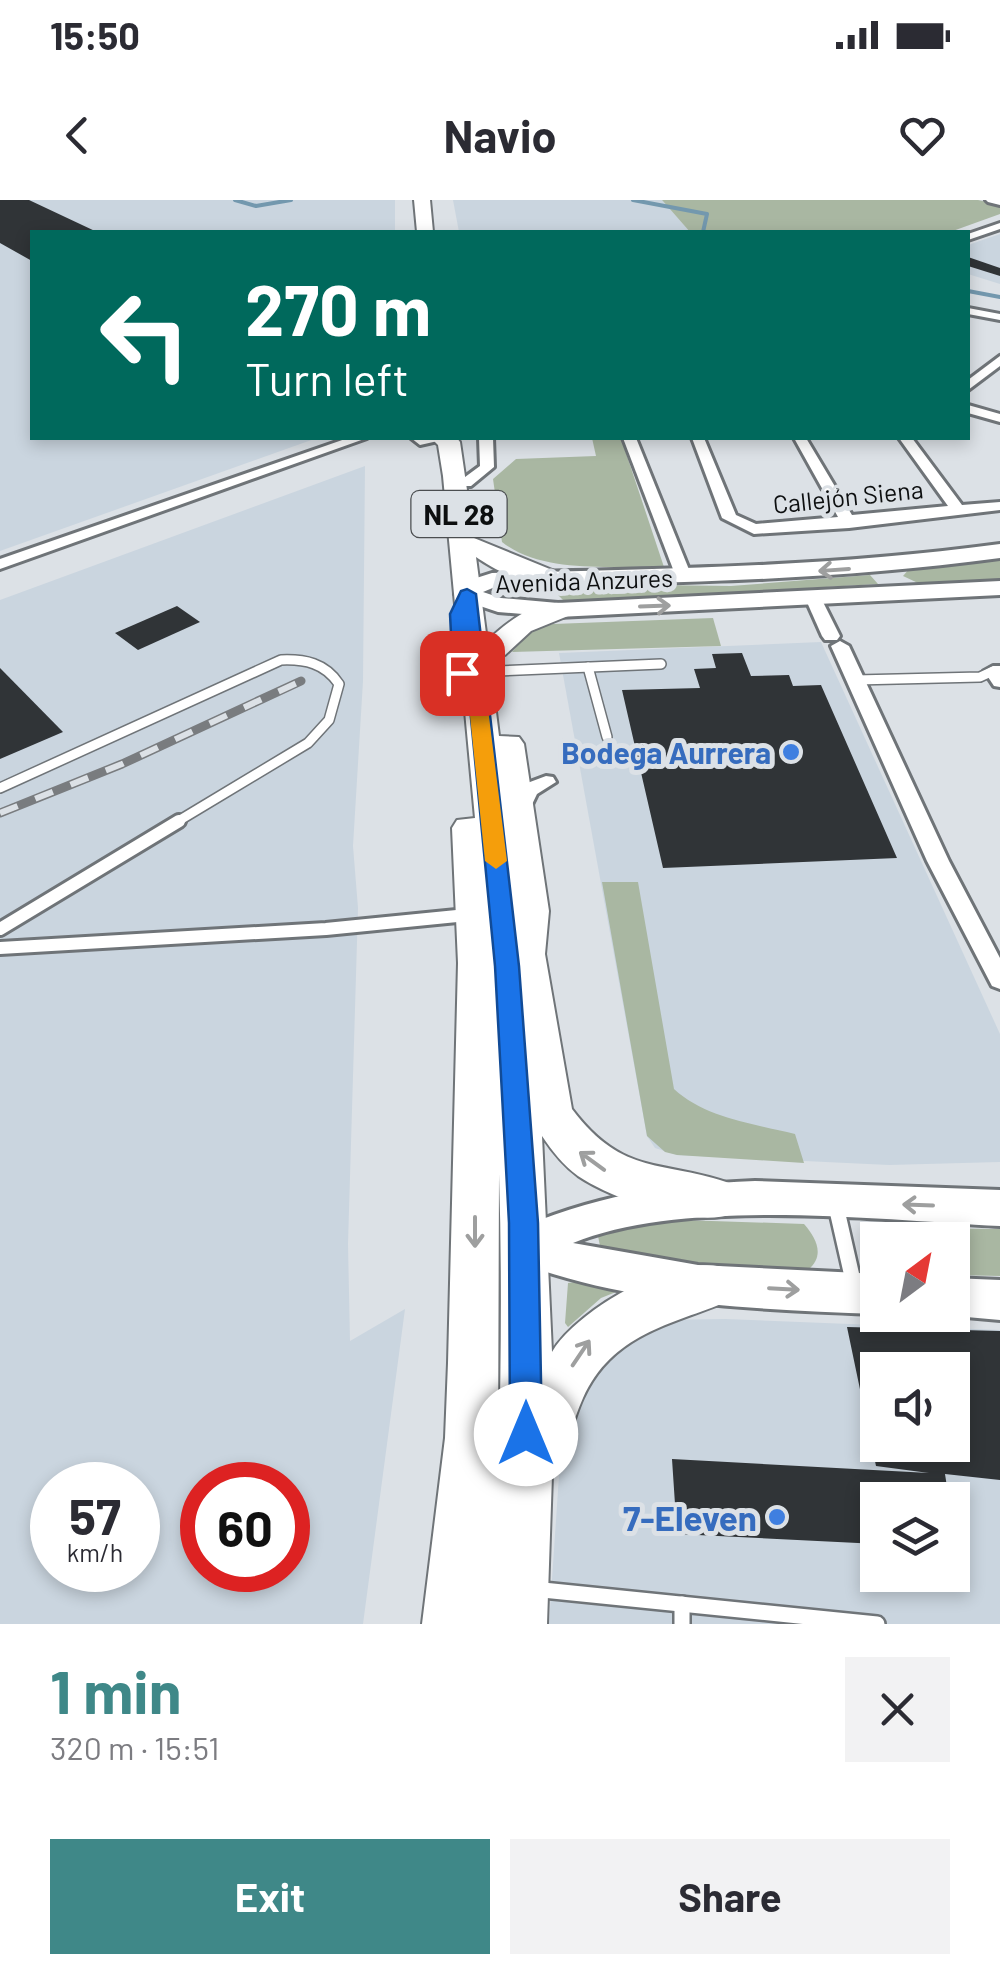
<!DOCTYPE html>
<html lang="en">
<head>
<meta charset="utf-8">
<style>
	:root { --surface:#fff; --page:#f2f2f3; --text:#2b2b33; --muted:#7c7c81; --accent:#3f8888 }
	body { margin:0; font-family:Barlow,sans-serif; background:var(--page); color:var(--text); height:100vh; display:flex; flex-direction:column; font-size:38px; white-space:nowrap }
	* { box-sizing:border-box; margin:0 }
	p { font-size:32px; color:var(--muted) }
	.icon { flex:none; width:55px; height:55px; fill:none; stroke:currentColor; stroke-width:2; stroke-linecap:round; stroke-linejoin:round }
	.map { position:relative; height:1424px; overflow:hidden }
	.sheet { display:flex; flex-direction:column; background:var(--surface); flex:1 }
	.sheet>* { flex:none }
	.top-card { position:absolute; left:30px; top:30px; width:940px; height:210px; border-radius:0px; box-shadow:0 5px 15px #0003; background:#00695c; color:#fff; overflow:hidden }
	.needle { width:65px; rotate:32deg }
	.buttons { position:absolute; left:860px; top:1022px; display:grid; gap:20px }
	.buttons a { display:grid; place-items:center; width:110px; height:110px; border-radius:0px; background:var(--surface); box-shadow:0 5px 15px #0003; font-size:50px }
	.speed { position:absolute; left:30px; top:1262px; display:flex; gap:20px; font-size:50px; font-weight:700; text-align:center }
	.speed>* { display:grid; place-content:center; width:130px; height:130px; border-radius:50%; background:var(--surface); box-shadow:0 5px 15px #0003; line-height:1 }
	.speed small { font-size:25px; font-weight:400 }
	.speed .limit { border:15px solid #d22; background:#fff; color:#111 }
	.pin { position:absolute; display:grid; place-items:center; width:85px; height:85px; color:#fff; margin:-42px; border-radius:20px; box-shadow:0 5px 15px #0006 }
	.me { position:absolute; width:110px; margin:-55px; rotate:0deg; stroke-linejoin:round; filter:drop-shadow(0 0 8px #0008) }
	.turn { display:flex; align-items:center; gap:35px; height:210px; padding:0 50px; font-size:45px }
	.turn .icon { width:130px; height:130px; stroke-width:2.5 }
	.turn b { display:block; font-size:70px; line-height:85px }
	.round { display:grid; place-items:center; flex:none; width:105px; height:105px; border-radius:0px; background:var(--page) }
	.overview { display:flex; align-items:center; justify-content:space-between; height:170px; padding:0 50px }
	h1 { font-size:60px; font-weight:700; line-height:75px; color:var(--accent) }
	.action { display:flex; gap:20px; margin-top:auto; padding:20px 50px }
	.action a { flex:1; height:115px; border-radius:0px; background:var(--accent); color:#fff; font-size:40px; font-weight:700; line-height:115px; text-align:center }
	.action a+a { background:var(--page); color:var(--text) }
	.status { display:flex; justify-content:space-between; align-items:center; height:70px; padding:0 50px; background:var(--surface); direction:ltr }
	.status svg { height:28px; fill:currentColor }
	header { display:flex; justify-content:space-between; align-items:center; height:130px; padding:0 50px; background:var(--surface); font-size:45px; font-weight:700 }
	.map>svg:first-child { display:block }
	.built { fill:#cad5df; fill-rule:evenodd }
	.green { fill:#a9b7a2 }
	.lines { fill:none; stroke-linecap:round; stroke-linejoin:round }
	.stream { stroke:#7398ae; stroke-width:4 }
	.building { fill:#303437; fill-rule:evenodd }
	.lane-far2-casing { stroke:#6f7478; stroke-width:12 }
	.lane-far1-casing { stroke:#6f7478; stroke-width:18 }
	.lane-casing { stroke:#6f7478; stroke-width:20 }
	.street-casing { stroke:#6f7478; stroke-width:6 }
	.secondary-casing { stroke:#6f7478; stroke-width:6 }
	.primary-casing { stroke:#6f7478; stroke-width:4 }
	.lane-far2 { stroke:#fff; stroke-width:9 }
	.lane-far1 { stroke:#fff; stroke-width:12 }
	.lane { stroke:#fff; stroke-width:15 }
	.street { fill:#fff; fill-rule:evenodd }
	.secondary { fill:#fff; fill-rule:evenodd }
	.primary { fill:#fff; fill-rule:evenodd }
	.rail-casing { stroke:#797c7f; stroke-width:9 }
	.rail { stroke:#dce1e6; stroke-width:6; stroke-dasharray:19; stroke-linecap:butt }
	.oneway { stroke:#9e9f9f }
	.route { fill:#1a73e8; stroke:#114b97; stroke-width:2.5 }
	.slow { fill:#f59e0b }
	.shop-dot { fill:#3f7fe0; stroke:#dce1e6; stroke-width:4 }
	.labels { text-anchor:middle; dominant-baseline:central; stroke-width:10; stroke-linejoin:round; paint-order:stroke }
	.far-street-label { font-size:25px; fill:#0d0f10; stroke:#dce1e6 }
	.shield { fill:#dce1e6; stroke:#4b4e50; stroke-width:2.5 }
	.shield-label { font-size:28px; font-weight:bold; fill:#0d0f10 }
	.shop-label { font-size:30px; font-weight:bold; fill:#366cbe; stroke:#dce1e6; text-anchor:end }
	.near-shop-label { font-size:35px; font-weight:bold; fill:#366cbe; stroke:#dce1e6; text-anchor:end }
</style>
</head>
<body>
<div class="status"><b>15:50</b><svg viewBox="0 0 49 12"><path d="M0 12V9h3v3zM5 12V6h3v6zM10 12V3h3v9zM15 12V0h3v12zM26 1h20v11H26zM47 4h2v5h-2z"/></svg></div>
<header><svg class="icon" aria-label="back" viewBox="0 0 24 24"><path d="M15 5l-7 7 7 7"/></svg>Navio<svg class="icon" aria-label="heart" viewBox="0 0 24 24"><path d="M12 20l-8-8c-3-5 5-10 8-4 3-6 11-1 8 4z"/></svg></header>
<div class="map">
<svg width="1000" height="1424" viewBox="0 0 1000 1424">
	<rect width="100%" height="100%" fill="#dce1e6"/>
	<g class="built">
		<polygon points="0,0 395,0 395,32 32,32 32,238 317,238 0,351"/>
		<polygon points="453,0 662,0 690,32 459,32"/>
		<polygon points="1000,34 1000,84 968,74 968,45"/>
		<path d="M365,266L363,481L353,646L358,708L348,1044L350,1141L405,1109L363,1424H0V400ZM52,1285H138V1370H52ZM202,1285H288V1370H202Z"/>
		<polygon points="821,442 1000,834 1000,962 889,965 677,955 655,948 647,936 559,453"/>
		<path d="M725,1119L1000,1130V1424H549L561,1246L593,1161L661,1120ZM878,1170H952V1245H878ZM878,1300H952V1375H878Z"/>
	</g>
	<g class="green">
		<polygon points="662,0 978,0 1000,5 1000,14 950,32 690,32"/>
		<path d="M592,238H621L664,367C614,365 544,375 502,342L493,279L516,259L596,256Z"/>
		<polygon points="1000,358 1000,379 918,383 903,376 910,368"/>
		<polygon points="870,375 878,384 583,401 563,400 555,392 561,386 570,384 731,386"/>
		<polygon points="713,418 721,446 512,452 530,431 553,424"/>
		<path d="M602,682H638L674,889C705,918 755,924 795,934L804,963L677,955L665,952L647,936Z"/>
		<path d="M622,1018L804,1024C817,1039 825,1056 808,1070L616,1062L601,1051L598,1036L602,1028Z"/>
		<polygon points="914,1028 1000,1029 1000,1076 953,1075 952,1040 898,1040 900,1035"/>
		<polygon points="589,1080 626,1088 601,1098 568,1127 565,1123 568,1083"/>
	</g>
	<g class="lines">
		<g class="stream">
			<polyline points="235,0 256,6 291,0"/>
			<polyline points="633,0 707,14 703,32"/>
			<polyline points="968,91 1000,97"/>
		</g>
	</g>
	<g class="building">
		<polygon points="0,0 29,0 97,32 32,32 32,61 0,43"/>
		<polygon points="968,57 1000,68 1000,76 968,66"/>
		<polygon points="177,406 200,422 138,450 115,433"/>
		<polygon points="742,453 751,476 789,475 793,486 821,485 897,658 663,668 622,490 700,488 694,469 716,468 712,454"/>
		<polygon points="0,468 63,532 0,559"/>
		<path d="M847,1127L1000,1131V1280L945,1274L949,1300H878V1344L677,1334L672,1259L929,1273L876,1266ZM878,1170H952V1245H878Z"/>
	</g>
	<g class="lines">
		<defs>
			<g id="lane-far2">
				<polyline points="588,467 607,537"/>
				<polyline points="498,471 661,464"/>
				<polyline points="856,480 980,477 993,471"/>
				<path d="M0,588L281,460C305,459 325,463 339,484L329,520L308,543L175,623"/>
			</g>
			<g id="lane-far1">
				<polyline points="0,729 179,621"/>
				<polyline points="0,748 326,729 467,715"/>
			</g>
			<g id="lane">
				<polyline points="836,1006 854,1085"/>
				<polyline points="533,1389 877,1424"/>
				<polyline points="682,1404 682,1424"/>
			</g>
			<g id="street">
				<polygon points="986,0 1000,0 1000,5 988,2"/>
				<polygon points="1000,23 1000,29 968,40 968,34"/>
				<polygon points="968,108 1000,114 1000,120 968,114"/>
				<polygon points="1000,156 1000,166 968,190 968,180"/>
				<polygon points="968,205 1000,214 1000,222 968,213"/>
				<polygon points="348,238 367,238 0,369 0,359"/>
				<polygon points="411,238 451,238 420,245"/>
				<polygon points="479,238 493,238 494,267 471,286 461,286 461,280 480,266"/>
				<polygon points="623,238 636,238 692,377 690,380 676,377"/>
				<polygon points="692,238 704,238 736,315 756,324 838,317 794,238 806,238 852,315 948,306 899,238 912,238 962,305 1000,302 1000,310 849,328 754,334 722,318"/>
				<polygon points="814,395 822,400 840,436 837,440 825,440 822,436 806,400"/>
				<polygon points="840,441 849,446 949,661 1000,758 1000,789 992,786 927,661 831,446"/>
				<polygon points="993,466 1000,466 1000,487 994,486 984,471"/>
				<polygon points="546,576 553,577 556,582 537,594 525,619 511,619 508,614 522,585"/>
			</g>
			<g id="secondary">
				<path d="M1000,344V358C831,381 665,383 495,387L483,392L501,398L558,403L1000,381V395L558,417L498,412L459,399L455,394L467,381L492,373C663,369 831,367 1000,344Z"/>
				<path d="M755,981L1000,990V1026C878,1020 685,997 573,1043L698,1065L878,1074V1114C751,1109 629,1105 509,1059L503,1046L509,1033C593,995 664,985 755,981Z"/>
				<polygon points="952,1078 1000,1080 1000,1120 944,1115 952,1115"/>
			</g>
			<g id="primary">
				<polygon points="414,0 430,0 433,32 417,32"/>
				<path d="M431,238H457L460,242L474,338L562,374L566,380L562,386C538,392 496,371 476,357L487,441C507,422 538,397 568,404L572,410L568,416L531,431L505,455L489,456L499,536L519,537L524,544L549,711L545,754L572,909C624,978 663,959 732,984L739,999L732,1014C694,1028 612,999 578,976C563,965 552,951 542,936L552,1152C578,1108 681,1050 729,1069L737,1085L729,1101C670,1125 612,1134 583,1198C572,1222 567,1249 557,1273L552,1275L547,1424H422L445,1238L448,1163L458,763L452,628L457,620L475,618L443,276L438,245ZM499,974C502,1068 501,1161 499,1254L498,1258Z"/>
			</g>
		</defs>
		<use href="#lane-far2" class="lane-far2-casing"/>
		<use href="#lane-far1" class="lane-far1-casing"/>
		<use href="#lane" class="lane-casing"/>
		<use href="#street" class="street-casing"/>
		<use href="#secondary" class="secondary-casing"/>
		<use href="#primary" class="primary-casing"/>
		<use href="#lane-far2" class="lane-far2"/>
		<use href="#lane-far1" class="lane-far1"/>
		<use href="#lane" class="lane"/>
		<use href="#street" class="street"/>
		<use href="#secondary" class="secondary"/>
		<use href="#primary" class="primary"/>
		<defs>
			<polyline id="rail" points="0,613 122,564 301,481"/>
		</defs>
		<use href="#rail" class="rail-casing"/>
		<use href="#rail" class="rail"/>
	</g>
	<defs><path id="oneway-shaft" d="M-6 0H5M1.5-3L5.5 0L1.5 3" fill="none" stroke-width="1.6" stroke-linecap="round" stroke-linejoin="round" transform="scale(2.5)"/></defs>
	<g class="oneway">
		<use href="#oneway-shaft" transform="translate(834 370) rotate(176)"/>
		<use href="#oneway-shaft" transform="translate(655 406) rotate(-2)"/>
		<use href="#oneway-shaft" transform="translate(592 961) rotate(-144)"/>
		<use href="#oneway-shaft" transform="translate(918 1005) rotate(-178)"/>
		<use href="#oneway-shaft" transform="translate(475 1032) rotate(90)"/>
		<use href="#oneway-shaft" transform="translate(784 1089) rotate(3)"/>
		<use href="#oneway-shaft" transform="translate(581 1153) rotate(-56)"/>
	</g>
	<polygon class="route" points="467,389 476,394 519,766 538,1023 542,1234 538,1246 526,1251 514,1246 510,1234 509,1023 495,766 467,477 453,473 450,414 461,391"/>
	<polygon class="slow" points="475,472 484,477 507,661 496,669 485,661 466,477"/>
	<g class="shop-dot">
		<circle cx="791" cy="552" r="10"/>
		<circle cx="777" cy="1317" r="10"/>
	</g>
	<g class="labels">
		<g class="far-street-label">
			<text transform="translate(848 296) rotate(-6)">Callejón Siena</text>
			<text transform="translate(584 380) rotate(-2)">Avenida Anzures</text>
		</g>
		<rect class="shield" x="411.5" y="291" width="95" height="46" rx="8"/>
		<g class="shield-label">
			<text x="459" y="314">NL 28</text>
		</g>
		<g class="shop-label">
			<text x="771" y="552">Bodega Aurrera</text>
		</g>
		<g class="near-shop-label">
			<text x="757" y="1317">7-Eleven</text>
		</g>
	</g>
</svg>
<div class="buttons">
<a><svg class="needle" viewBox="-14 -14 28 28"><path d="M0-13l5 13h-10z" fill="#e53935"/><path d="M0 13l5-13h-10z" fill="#7c7c81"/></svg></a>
<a><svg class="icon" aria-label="sound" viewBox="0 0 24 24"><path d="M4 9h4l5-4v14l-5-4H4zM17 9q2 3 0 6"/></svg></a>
<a><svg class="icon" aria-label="layers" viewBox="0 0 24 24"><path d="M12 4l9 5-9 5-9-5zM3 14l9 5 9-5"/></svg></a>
</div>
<div class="speed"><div>57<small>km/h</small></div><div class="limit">60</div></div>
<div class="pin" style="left:462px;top:473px;background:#d93025"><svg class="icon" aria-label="arrive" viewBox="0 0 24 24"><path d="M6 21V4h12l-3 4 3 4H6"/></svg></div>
<svg class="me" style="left:526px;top:1234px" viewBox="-20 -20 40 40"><circle r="19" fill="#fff"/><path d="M0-13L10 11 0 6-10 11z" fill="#1a73e8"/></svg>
<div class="top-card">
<div class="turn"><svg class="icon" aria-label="left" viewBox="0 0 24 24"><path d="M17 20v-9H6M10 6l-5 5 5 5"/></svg><div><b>270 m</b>Turn left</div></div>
</div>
</div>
<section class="sheet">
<div class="overview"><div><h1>1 min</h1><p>320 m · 15:51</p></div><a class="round"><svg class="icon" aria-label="close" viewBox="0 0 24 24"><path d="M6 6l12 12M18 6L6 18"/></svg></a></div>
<div class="action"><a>Exit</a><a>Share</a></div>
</section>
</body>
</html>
